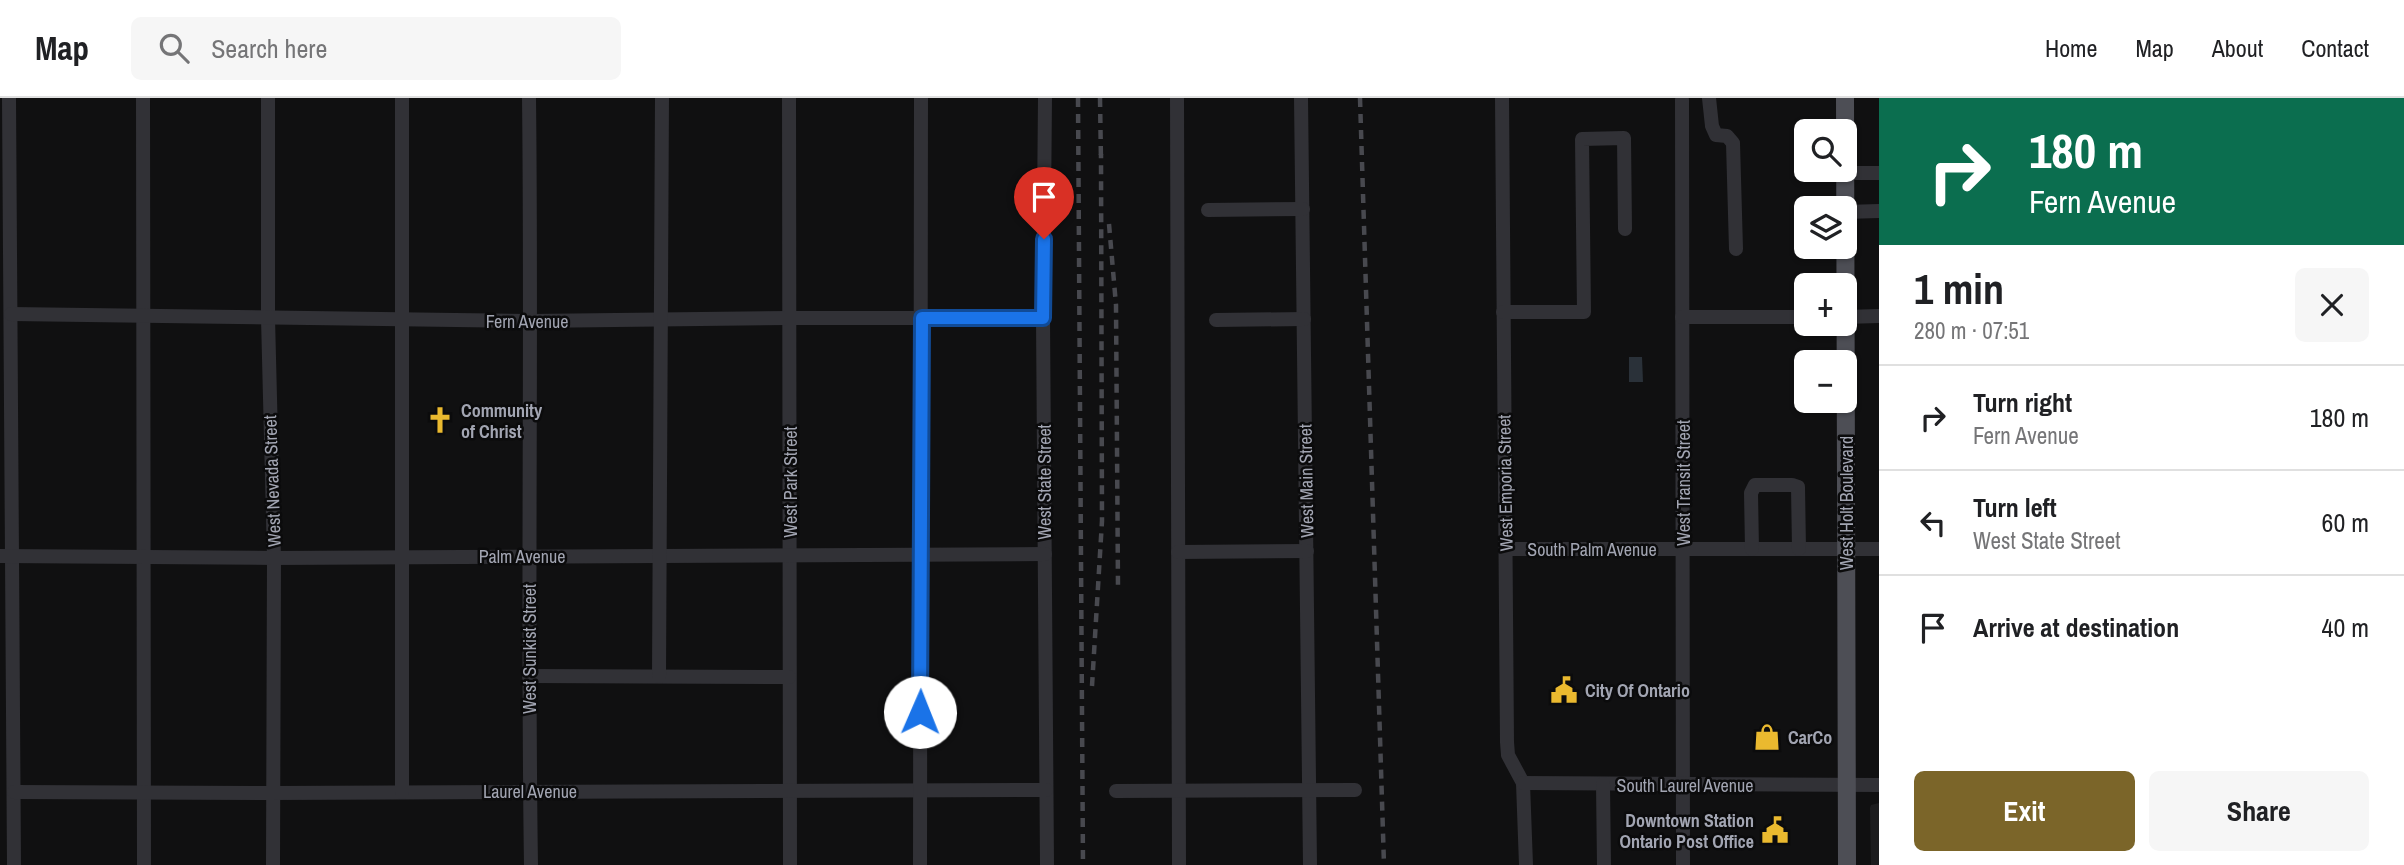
<!DOCTYPE html>
<html lang="en">
<head>
<meta charset="utf-8">
<style>
	:root { --surface:#fff; --page:#f6f6f6; --text:#202124; --muted:#757577; --line:#e0e0e0; --accent:#7b6529 }
	body { margin:0; font-family:"Archivo Narrow",sans-serif; background:var(--page); color:var(--text); height:100vh; display:flex; flex-direction:column; font-size:26px; white-space:nowrap }
	* { box-sizing:border-box; margin:0 }
	p { font-size:23px; color:var(--muted) }
	.icon { flex:none; width:38px; height:38px; fill:none; stroke:currentColor; stroke-width:2; stroke-linecap:round; stroke-linejoin:round }
	.map { position:relative; flex:1; overflow:hidden }
	.panel { display:flex; flex-direction:column; background:var(--surface); width:525px }
	.panel>* { flex:none }
	.top-card { background:#0b6e4f; color:#fff; overflow:hidden }
	.tools { position:absolute; left:1794px; top:21px; display:grid; gap:14px }
	.tools a { display:grid; place-items:center; width:63px; height:63px; border-radius:10px; background:var(--surface); box-shadow:0 2px 5px #0004; font-size:35px }
	.pin { position:absolute; display:grid; place-items:center; width:60px; height:60px; color:#fff; margin:-72px -30px; border-radius:50% 50% 50% 0; rotate:-45deg; box-shadow:0 0 7px #0007 }
	.pin .icon { rotate:45deg }
	.me { position:absolute; width:77px; margin:-38px; rotate:1deg; stroke-linejoin:round; filter:drop-shadow(0 0 5px #0008) }
	.turn { display:flex; align-items:center; gap:24px; height:147px; padding:0 35px; font-size:32px }
	.turn .icon { width:91px; height:91px; stroke-width:2.5 }
	.turn b { display:block; font-size:49px; line-height:60px }
	.round { display:grid; place-items:center; flex:none; width:74px; height:74px; border-radius:10px; background:var(--page) }
	.head { display:flex; align-items:center; justify-content:space-between; height:119px; padding:0 35px }
	h1 { font-size:42px; font-weight:800; line-height:52px }
	.cta { display:flex; gap:14px; margin-top:auto; padding:14px 35px }
	.cta a { flex:1; height:80px; border-radius:10px; background:var(--accent); color:#fff; font-size:28px; font-weight:800; line-height:80px; text-align:center }
	.cta a+a { background:var(--page); color:var(--text) }
	ul { padding:0; list-style:none }
	li { display:flex; align-items:center; gap:21px; height:105px; padding:0 35px; border-top:2px solid var(--line) }
	li div { flex:1 }
	li b { display:block; font-size:26px }
	li em { font-style:normal }
	header { display:flex; align-items:center; gap:42px; box-sizing:border-box; height:98px; padding:0 35px; background:var(--surface); border-bottom:2px solid var(--line) }
	header strong { font-size:33px }
	nav { display:flex; gap:38px; margin-inline-start:auto; font-size:24px }
	.search { width:490px; height:63px; background:var(--page); display:flex; align-items:center; gap:18px; box-sizing:border-box; padding:0 24px; border-radius:10px; color:var(--muted); font-size:26px }
	main { display:flex; flex:1; min-height:0 }
	.map>svg:first-child { display:block }
	.built { fill:#1c1c1e }
	.water { fill:#2a3139 }
	.lines { fill:none; stroke-linecap:round; stroke-linejoin:round }
	.minor { stroke:#313136; stroke-width:14 }
	.major { stroke:#4d4e55; stroke-width:18 }
	.rail { stroke:#48494f; stroke-width:4.5; stroke-dasharray:9 7; stroke-linecap:butt }
	.route-casing { stroke:#114b97; stroke-width:18 }
	.route { stroke:#1a73e8; stroke-width:12 }
	.labels { text-anchor:middle; dominant-baseline:central; stroke-width:5; stroke-linejoin:round; paint-order:stroke }
	.street-label { font-size:18px; fill:#a2a5b2; stroke:#0b0b0c }
	.poi-label { font-size:18px; font-weight:bold; fill:#a2a5b2; stroke:#0b0b0c; text-anchor:start }
</style>
</head>
<body>
<header>
<strong>Map</strong>
<div class="search"><svg class="icon" aria-label="search" viewBox="0 0 24 24"><circle cx="10" cy="10" r="6"/><path d="M15 15l6 6"/></svg>Search here</div>
<nav><a>Home</a><a>Map</a><a>About</a><a>Contact</a></nav>
</header>
<main>
<div class="map">
<svg width="1879" height="767" viewBox="0 0 1879 767">
	<rect width="100%" height="100%" fill="#101011"/>
	<polygon class="built" points="1879,705 1879,767 1871,767 1870,710 1871,707"/>
	<polygon class="water" points="1629,259 1642,259 1643,284 1629,284"/>
	<g class="lines">
		<g class="minor">
			<polyline points="9,0 14,767"/>
			<polyline points="143,0 144,767"/>
			<polyline points="268,0 268,220 274,460 273,767"/>
			<path d="M529,0C532,256 527,511 531,767"/>
			<polyline points="789,0 790,767"/>
			<polyline points="1045,0 1043,220 1047,767"/>
			<polyline points="1177,0 1179,767"/>
			<polyline points="1301,0 1310,767"/>
			<polyline points="1502,0 1507,644 1508,657 1523,685 1526,767"/>
			<polyline points="1709,0 1712,28 1716,37 1727,38 1733,45 1736,151"/>
			<polyline points="1682,2 1683,767"/>
			<polyline points="1845,75 1879,75"/>
			<polyline points="1208,112 1303,111"/>
			<polyline points="1845,114 1879,113"/>
			<polyline points="1503,214 1584,214 1582,41 1624,40 1625,131"/>
			<polyline points="11,216 531,223 789,220 1043,220"/>
			<polyline points="1682,219 1806,219"/>
			<polyline points="1844,219 1879,218"/>
			<polyline points="1216,222 1304,221"/>
			<polyline points="1506,451 1879,451"/>
			<polyline points="1752,451 1751,395 1755,387 1792,387 1798,389 1799,451"/>
			<polyline points="1178,454 1307,453"/>
			<polyline points="0,458 274,460 1045,456"/>
			<polyline points="529,578 789,579"/>
			<polyline points="659,578 662,0"/>
			<polyline points="1523,685 1879,687"/>
			<polyline points="1603,686 1604,767"/>
			<polyline points="1116,693 1355,692"/>
			<polyline points="14,694 273,695 1046,692"/>
			<polyline points="402,694 402,0"/>
			<polyline points="920,767 921,0"/>
		</g>
		<polyline class="major" points="1845,0 1847,767"/>
		<g class="rail">
			<polyline points="1078,0 1083,767"/>
			<polyline points="1100,0 1101,64"/>
			<polyline points="1360,0 1384,767"/>
			<polyline points="1109,126 1116,207 1118,490"/>
			<polyline points="1092,588 1102,423 1101,56"/>
		</g>
	</g>
	<g class="lines">
		<defs>
			<polyline id="route" points="920,614 922,220 1043,220 1044,141"/>
		</defs>
		<use href="#route" class="route-casing"/>
		<use href="#route" class="route"/>
	</g>
	<defs>
		<symbol id="church-bare" viewBox="-9 -9 18 18"><path d="M-1.2-6h2.4v3.5h3.3v2.4h-3.3V6h-2.4V-.1h-3.3v-2.4h3.3Z" fill="#eab92f" stroke="#0b0b0c" stroke-width="2.5" paint-order="stroke"/></symbol>
		<symbol id="civic-bare" viewBox="-9 -9 18 18"><path d="M-.6-6.5H3V-4.5H.6V-3L4-1V1h2V6H-6V1h2V-1L-.6-3ZM-1.2 2.5V6h2.4V2.5Z" fill="#eab92f" stroke="#0b0b0c" stroke-width="2.5" paint-order="stroke"/></symbol>
		<symbol id="shop-bare" viewBox="-9 -9 18 18"><path d="M-5-2.5h2.3a2.7 3.5 0 0 1 5.4 0H5L5.5 6h-11ZM-1.5-2.5h3a1.5 2.3 0 0 0-3 0Z" fill="#eab92f" stroke="#0b0b0c" stroke-width="2.5" paint-order="stroke"/></symbol>
	</defs>
	<g fill-rule="evenodd">
		<use href="#church-bare" x="421" y="303" width="38" height="38"/>
		<use href="#civic-bare" x="1545" y="573" width="38" height="38"/>
		<use href="#shop-bare" x="1748" y="620" width="38" height="38"/>
		<use href="#civic-bare" x="1756" y="713" width="38" height="38"/>
	</g>
	<g class="labels">
		<g class="street-label">
			<text x="527" y="223">Fern Avenue</text>
			<text transform="translate(272 383) rotate(-92)">West Nevada Street</text>
			<text transform="translate(1306 383) rotate(-91)">West Main Street</text>
			<text transform="translate(790 384) rotate(-90)">West Park Street</text>
			<text transform="translate(1044 384) rotate(-90)">West State Street</text>
			<text transform="translate(1505 385) rotate(-91)">West Emporia Street</text>
			<text transform="translate(1683 385) rotate(-90)">West Transit Street</text>
			<text transform="translate(1846 405) rotate(-90)">West Holt Boulevard</text>
			<text x="1592" y="451">South Palm Avenue</text>
			<text x="522" y="458">Palm Avenue</text>
			<text transform="translate(529 551) rotate(-90)">West Sunkist Street</text>
			<text x="1685" y="687">South Laurel Avenue</text>
			<text x="530" y="693">Laurel Avenue</text>
		</g>
		<g class="poi-label">
			<text x="461" y="312">Community<tspan x="461" dy="21">of Christ</tspan></text>
			<text x="1585" y="592">City Of Ontario</text>
			<text x="1788" y="639">CarCo</text>
			<text x="1754" y="722" text-anchor="end">Downtown Station<tspan x="1754" dy="21">Ontario Post Office</tspan></text>
		</g>
	</g>
</svg>
<div class="tools">
<a><svg class="icon" aria-label="search" viewBox="0 0 24 24"><circle cx="10" cy="10" r="6"/><path d="M15 15l6 6"/></svg></a>
<a><svg class="icon" aria-label="layers" viewBox="0 0 24 24"><path d="M12 4l9 5-9 5-9-5zM3 14l9 5 9-5"/></svg></a>
<a>+</a>
<a>−</a>
</div>
<div class="pin" style="left:1044px;top:141px;background:#d93025"><svg class="icon" aria-label="arrive" viewBox="0 0 24 24"><path d="M6 21V4h12l-3 4 3 4H6"/></svg></div>
<svg class="me" style="left:920px;top:614px" viewBox="-20 -20 40 40"><circle r="19" fill="#fff"/><path d="M0-13L10 11 0 6-10 11z" fill="#1a73e8"/></svg>
</div>
<section class="panel">
<div class="top-card">
<div class="turn"><svg class="icon" aria-label="right" viewBox="0 0 24 24"><path d="M7 20v-9h11M14 6l5 5-5 5"/></svg><div><b>180 m</b>Fern Avenue</div></div>
</div>
<div class="head"><div><h1>1 min</h1><p>280 m · 07:51</p></div><a class="round"><svg class="icon" aria-label="close" viewBox="0 0 24 24"><path d="M6 6l12 12M18 6L6 18"/></svg></a></div>
<ul>
<li><svg class="icon" aria-label="right" viewBox="0 0 24 24"><path d="M7 20v-9h11M14 6l5 5-5 5"/></svg><div><b>Turn right</b><p>Fern Avenue</p></div><em>180 m</em></li>
<li><svg class="icon" aria-label="left" viewBox="0 0 24 24"><path d="M17 20v-9H6M10 6l-5 5 5 5"/></svg><div><b>Turn left</b><p>West State Street</p></div><em>60 m</em></li>
<li><svg class="icon" aria-label="arrive" viewBox="0 0 24 24"><path d="M6 21V4h12l-3 4 3 4H6"/></svg><div><b>Arrive at destination</b></div><em>40 m</em></li>
</ul>
<div class="cta"><a>Exit</a><a>Share</a></div>
</section>
</main>
</body>
</html>
